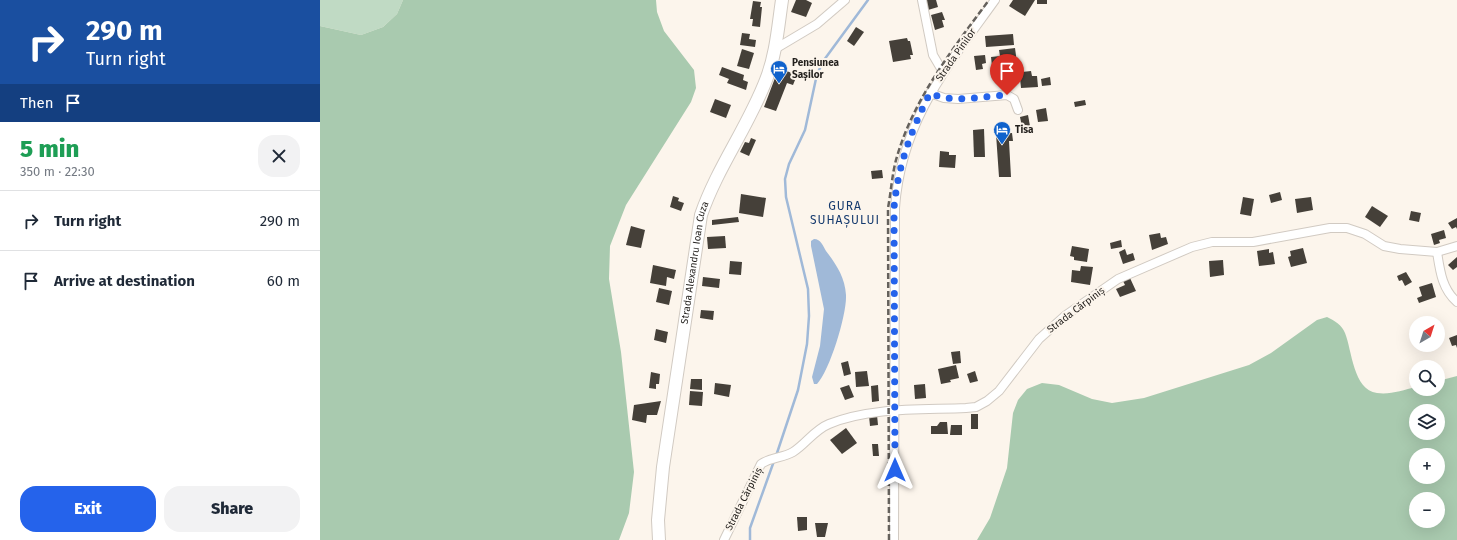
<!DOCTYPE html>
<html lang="en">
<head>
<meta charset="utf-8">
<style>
	:root { --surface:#fff; --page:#f2f2f3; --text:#1f2937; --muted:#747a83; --line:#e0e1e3; --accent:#2563eb }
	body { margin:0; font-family:"Fira Sans",sans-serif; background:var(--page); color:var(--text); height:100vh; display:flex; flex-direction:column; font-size:15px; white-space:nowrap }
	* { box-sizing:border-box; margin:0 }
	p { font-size:13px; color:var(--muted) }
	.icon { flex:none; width:22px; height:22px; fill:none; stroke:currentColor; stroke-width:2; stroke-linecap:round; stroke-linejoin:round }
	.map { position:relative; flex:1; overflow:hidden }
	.drawer { display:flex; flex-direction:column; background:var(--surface); width:320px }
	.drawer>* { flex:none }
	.banner { background:#1a4fa0; color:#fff; overflow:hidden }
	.needle { width:26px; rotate:39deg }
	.fabs { position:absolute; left:1089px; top:316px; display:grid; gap:8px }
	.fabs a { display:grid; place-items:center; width:36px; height:36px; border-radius:50%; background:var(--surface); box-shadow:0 4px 16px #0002; font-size:20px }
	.pin { position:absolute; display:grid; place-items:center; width:34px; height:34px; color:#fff; margin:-41px -17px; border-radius:50% 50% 50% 0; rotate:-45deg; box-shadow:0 0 4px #0007 }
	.pin .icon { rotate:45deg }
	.me { position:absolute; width:44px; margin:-22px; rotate:0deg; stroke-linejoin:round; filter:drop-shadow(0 0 3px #0008) }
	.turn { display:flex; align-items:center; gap:14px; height:84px; padding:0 20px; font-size:18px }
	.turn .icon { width:52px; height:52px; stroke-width:2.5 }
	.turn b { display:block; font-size:28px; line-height:34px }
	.then { display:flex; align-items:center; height:38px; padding:0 20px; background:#0003; gap:8px; font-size:15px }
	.round { display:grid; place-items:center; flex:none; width:42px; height:42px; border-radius:16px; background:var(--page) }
	.summary { display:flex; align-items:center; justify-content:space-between; height:68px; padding:0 20px }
	h1 { font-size:24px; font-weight:800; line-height:30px; color:#1e9e55 }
	.button { display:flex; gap:8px; margin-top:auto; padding:8px 20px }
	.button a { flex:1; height:46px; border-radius:16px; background:var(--accent); color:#fff; font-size:16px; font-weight:800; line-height:46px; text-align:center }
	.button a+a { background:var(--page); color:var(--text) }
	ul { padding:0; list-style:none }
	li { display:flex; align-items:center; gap:12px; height:60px; padding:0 20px; border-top:1px solid var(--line) }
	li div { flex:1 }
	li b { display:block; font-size:15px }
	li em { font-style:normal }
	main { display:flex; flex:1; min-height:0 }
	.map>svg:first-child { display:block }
	.green { fill:#c0dac4 }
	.forest { fill:#a9caaf; fill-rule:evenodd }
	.water { fill:#a0b9d8 }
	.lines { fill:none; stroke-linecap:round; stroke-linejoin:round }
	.stream { stroke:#a0b9d8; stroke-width:2.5 }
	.building { fill:#454039 }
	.street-casing { stroke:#d1cac2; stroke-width:10 }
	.secondary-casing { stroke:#d1cac2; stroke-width:14 }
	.street { stroke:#fff; stroke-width:8 }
	.secondary { stroke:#fff; stroke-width:12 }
	.rail { stroke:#65615c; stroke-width:2.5; stroke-dasharray:6 3; stroke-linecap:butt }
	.route { stroke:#2563eb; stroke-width:7; stroke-dasharray:0 12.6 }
	.labels { text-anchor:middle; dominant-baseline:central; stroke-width:4; stroke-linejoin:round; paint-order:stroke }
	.street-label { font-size:10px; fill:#221f1c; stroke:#fcf5ec }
	.poi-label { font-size:10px; font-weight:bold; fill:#221f1c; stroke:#fcf5ec; text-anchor:start }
	.quarter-label { font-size:12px; letter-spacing:1px; fill:#153a6e; stroke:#fcf5ec }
</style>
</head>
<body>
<main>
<section class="drawer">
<div class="banner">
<div class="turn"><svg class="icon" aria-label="right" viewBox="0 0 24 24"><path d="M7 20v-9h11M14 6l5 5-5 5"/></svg><div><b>290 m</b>Turn right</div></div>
<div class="then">Then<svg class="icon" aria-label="arrive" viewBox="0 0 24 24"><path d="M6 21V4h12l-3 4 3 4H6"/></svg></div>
</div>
<div class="summary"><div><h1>5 min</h1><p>350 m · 22:30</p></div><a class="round"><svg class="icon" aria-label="close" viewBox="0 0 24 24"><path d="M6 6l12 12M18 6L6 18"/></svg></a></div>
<ul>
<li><svg class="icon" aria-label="right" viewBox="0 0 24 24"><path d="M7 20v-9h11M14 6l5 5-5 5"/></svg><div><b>Turn right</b></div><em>290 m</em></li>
<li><svg class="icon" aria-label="arrive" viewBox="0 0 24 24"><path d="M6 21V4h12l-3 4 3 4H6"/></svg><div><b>Arrive at destination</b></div><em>60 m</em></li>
</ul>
<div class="button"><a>Exit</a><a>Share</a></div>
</section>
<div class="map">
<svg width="1137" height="540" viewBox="0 0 1137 540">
	<rect width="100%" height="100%" fill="#fcf5ec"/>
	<polygon class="green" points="0,0 83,0 77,14 63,27 41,35 0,26"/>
	<g class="forest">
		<polygon points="83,0 336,0 337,12 344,31 374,70 376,88 371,102 306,205 290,246 289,279 301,352 314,472 309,513 299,540 0,540 0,26 41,35 63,27 77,14"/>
		<path d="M1007,317C1015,321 1022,325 1025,333C1032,350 1033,390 1057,393C1070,395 1083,390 1096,387V389H1118V381L1137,376V540H657L670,518L687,468L693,413L698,400L707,389L722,383L739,385L772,399L792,403L824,398L929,365L951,353L997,320ZM1096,411H1118V433H1096ZM1096,455H1118V477H1096ZM1096,499H1118V521H1096Z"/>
	</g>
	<path class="water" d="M494,239C501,239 503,246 506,251C516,264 525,277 526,295C527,314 510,370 497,384H494L492,377L500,346L504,309L491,246V241Z"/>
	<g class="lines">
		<g class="stream">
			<polyline points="456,456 478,390 487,344 489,316 488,289 466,197 465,179 469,164 485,130 497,74 504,60 548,0"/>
			<polyline points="430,540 430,528 454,461"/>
		</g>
	</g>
	<g class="building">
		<polygon points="476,0 486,0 492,3 486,17 471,12"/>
		<polygon points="605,0 616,0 618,7 608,10"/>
		<polygon points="693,0 715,0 705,16 689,6"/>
		<rect x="717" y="0" width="10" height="4"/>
		<polygon points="433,1 441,2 440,7 442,7 440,27 432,26 433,19 430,19"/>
		<polygon points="622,12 625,20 622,20 624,27 615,30 611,15"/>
		<polygon points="536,27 544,32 534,46 527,41"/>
		<polygon points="422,33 430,34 429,39 436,40 435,47 420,45"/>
		<polygon points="693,34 694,45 666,47 665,36"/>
		<polygon points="587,38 588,41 590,41 593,55 590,55 591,59 573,62 569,41"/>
		<polygon points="695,48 697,63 672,66 671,57 680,56 679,50"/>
		<polygon points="422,49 434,53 429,69 417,66"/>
		<polygon points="665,55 666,63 662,64 663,69 656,70 654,56"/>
		<polygon points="694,65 695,73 691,73 691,79 685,79 684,66"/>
		<polygon points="402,67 424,75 423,80 428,82 426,90 407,83 409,79 399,75"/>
		<polygon points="464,70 477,75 473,85 467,83 456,111 444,107 455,78 460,80"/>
		<polygon points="711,71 712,76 717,76 718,87 701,88 700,78 702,78 702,72"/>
		<polygon points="730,77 731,85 722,86 721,79"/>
		<polygon points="395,99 411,105 406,118 390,112"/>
		<polygon points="765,100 766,105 755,107 754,102"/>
		<polygon points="726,108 728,121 718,122 716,110"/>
		<polygon points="708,115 710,126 702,127 700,117"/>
		<polygon points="664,129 665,157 654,157 653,130"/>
		<polygon points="692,133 693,141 689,141 691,177 679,177 676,134"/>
		<polygon points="431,138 436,140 429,156 420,152 425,142 429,143"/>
		<polygon points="620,151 629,152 629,155 636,155 635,168 619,167"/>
		<polygon points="562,170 563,178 552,179 551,171"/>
		<polygon points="960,192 962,200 951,203 949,195"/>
		<polygon points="421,194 446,198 443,217 419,213"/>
		<polygon points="353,196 359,198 358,201 364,203 361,211 350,207"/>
		<polygon points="923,197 934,199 931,216 920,214"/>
		<polygon points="991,197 993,210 977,213 975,199"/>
		<polygon points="1052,206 1068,216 1060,227 1045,217"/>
		<polygon points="1091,211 1101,213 1099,222 1089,220"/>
		<polygon points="418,217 419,222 392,225 392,220"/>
		<polygon points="1137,218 1137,229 1136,227 1132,229 1128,223"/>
		<polygon points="311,226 325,230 321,248 306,245"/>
		<polygon points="1124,230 1126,238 1119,240 1120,243 1114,245 1111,234"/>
		<polygon points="840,233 841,238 846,237 848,244 832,250 829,235"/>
		<polygon points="405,236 406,248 388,249 387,237"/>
		<polygon points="801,240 802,247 791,249 790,243"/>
		<polygon points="752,246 769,249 767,262 754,260 754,257 750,256"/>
		<polygon points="983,248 987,263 971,267 968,257 971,256 970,251"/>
		<polygon points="805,249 807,255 813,253 815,260 803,264 799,252"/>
		<polygon points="949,249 949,253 953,252 955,264 939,266 937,251"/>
		<polygon points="1137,257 1137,267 1133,270 1128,265"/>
		<polygon points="903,260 904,275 890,277 889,261"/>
		<polygon points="410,261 422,262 421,275 409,274"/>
		<polygon points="333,265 356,270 354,279 347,277 346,286 330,283"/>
		<polygon points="761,266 773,267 770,285 751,282 752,270 760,271"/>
		<polygon points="1086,272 1092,282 1085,286 1082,280 1079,281 1077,276"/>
		<polygon points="383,277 400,279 399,288 382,286"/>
		<polygon points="810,278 816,291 800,297 796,289 805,285 803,281"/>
		<polygon points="1112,283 1116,297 1099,303 1097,298 1102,296 1099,287"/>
		<polygon points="339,288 352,291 349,305 336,302"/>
		<polygon points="381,310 394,311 393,320 380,318"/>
		<polygon points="336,329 348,332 346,343 334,340"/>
		<polygon points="1137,335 1137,348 1136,345 1132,346 1129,338"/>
		<polygon points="640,351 641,363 633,364 631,352"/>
		<polygon points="528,361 531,374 524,376 521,363"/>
		<polygon points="636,365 639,378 630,380 631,382 621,384 618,369"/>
		<polygon points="547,371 549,386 536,387 535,372"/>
		<polygon points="655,371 658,381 650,383 647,374"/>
		<polygon points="331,372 340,374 339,384 336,384 336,389 329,388"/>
		<polygon points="371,379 382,379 382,390 370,389"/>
		<polygon points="395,383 411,385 409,397 394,394"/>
		<polygon points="605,384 606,398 595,399 594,385"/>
		<polygon points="529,385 534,397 525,400 520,388"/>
		<polygon points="558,385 559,401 552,402 551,386"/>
		<polygon points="370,391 383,392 382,406 369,405"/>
		<polygon points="341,401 337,415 327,415 326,423 312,420 314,405"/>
		<rect x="651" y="414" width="7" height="15"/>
		<polygon points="557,415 558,425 550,426 549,416"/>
		<polygon points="620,422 627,422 628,434 611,434 611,426 617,426"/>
		<polygon points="631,425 642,425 642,435 630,435"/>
		<polygon points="526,428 537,443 522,454 510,440"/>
		<polygon points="552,444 558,444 559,456 553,456"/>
		<polygon points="477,517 487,517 487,530 478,531"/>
		<polygon points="495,523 508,523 505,537 497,537"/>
	</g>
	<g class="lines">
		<defs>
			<g id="street">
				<polyline points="602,0 613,55 623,72"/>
				<polyline points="455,49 497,24 525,0"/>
				<polyline points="610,93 624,98 638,99 687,95 694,99 698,110"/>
				<path d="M1117,252C1120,271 1122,289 1137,302"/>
				<path d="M404,540L441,464C451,457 463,458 473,452C486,444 494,430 509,424C551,407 601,410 646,408L656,407L667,401L679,391L719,339L746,315L798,279L872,247L892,242H933L1010,228H1027L1045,234L1064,246L1080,249L1117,252L1137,246"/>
				<path d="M574,540L575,208C581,121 627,67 675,0"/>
			</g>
			<g id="secondary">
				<path id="s1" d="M339,540L338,520L343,467L381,215C397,168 428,127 446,80C456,55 458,27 462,0"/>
			</g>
		</defs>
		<use href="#street" class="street-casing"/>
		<use href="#secondary" class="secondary-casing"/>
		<use href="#street" class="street"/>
		<use href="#secondary" class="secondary"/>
		<path class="rail" d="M569,540L568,208C571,192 572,175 576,160C593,99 632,50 669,0"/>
	</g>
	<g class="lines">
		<path class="route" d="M575,470L574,208C578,165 591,131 610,93C634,104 662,96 687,95"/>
	</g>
	<defs>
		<symbol id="hotel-pin" viewBox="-11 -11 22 30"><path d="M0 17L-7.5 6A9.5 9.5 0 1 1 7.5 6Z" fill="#0f62cc" stroke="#fcf5ec"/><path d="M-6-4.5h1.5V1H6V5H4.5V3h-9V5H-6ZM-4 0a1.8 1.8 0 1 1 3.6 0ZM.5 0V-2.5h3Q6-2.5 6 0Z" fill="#fff"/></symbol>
	</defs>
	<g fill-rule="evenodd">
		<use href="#hotel-pin" x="449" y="59" width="20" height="27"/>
		<use href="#hotel-pin" x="672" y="120" width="20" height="27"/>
	</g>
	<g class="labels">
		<g class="street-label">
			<text transform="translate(636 55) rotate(-55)">Strada Pinilor</text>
			<text stroke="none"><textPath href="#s1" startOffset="280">Strada Alexandru Ioan Cuza</textPath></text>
			<text transform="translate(756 310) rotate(-37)">Strada Cărpiniș</text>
			<text transform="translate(424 499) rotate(-63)">Strada Cărpiniș</text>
		</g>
		<g class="poi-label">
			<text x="472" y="63">Pensiunea<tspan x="472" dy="12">Sașilor</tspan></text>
			<text x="695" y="130">Tisa</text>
		</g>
		<g class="quarter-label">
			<text x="525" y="206">GURA<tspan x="525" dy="14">SUHAȘULUI</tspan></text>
		</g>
	</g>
</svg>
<div class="fabs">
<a><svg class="needle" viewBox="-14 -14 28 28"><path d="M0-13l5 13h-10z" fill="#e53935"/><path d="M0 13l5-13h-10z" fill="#747a83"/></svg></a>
<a><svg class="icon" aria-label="search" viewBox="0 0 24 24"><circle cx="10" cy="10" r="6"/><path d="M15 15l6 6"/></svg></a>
<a><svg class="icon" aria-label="layers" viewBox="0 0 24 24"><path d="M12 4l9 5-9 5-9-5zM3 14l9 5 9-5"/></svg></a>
<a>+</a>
<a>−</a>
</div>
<div class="pin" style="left:687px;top:95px;background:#d93025"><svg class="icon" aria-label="arrive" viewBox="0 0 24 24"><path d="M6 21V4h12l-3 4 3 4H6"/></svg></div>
<svg class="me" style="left:575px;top:470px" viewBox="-20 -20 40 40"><path d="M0-17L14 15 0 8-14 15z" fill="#2563eb" stroke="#fff" stroke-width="4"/></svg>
</div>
</main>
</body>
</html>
